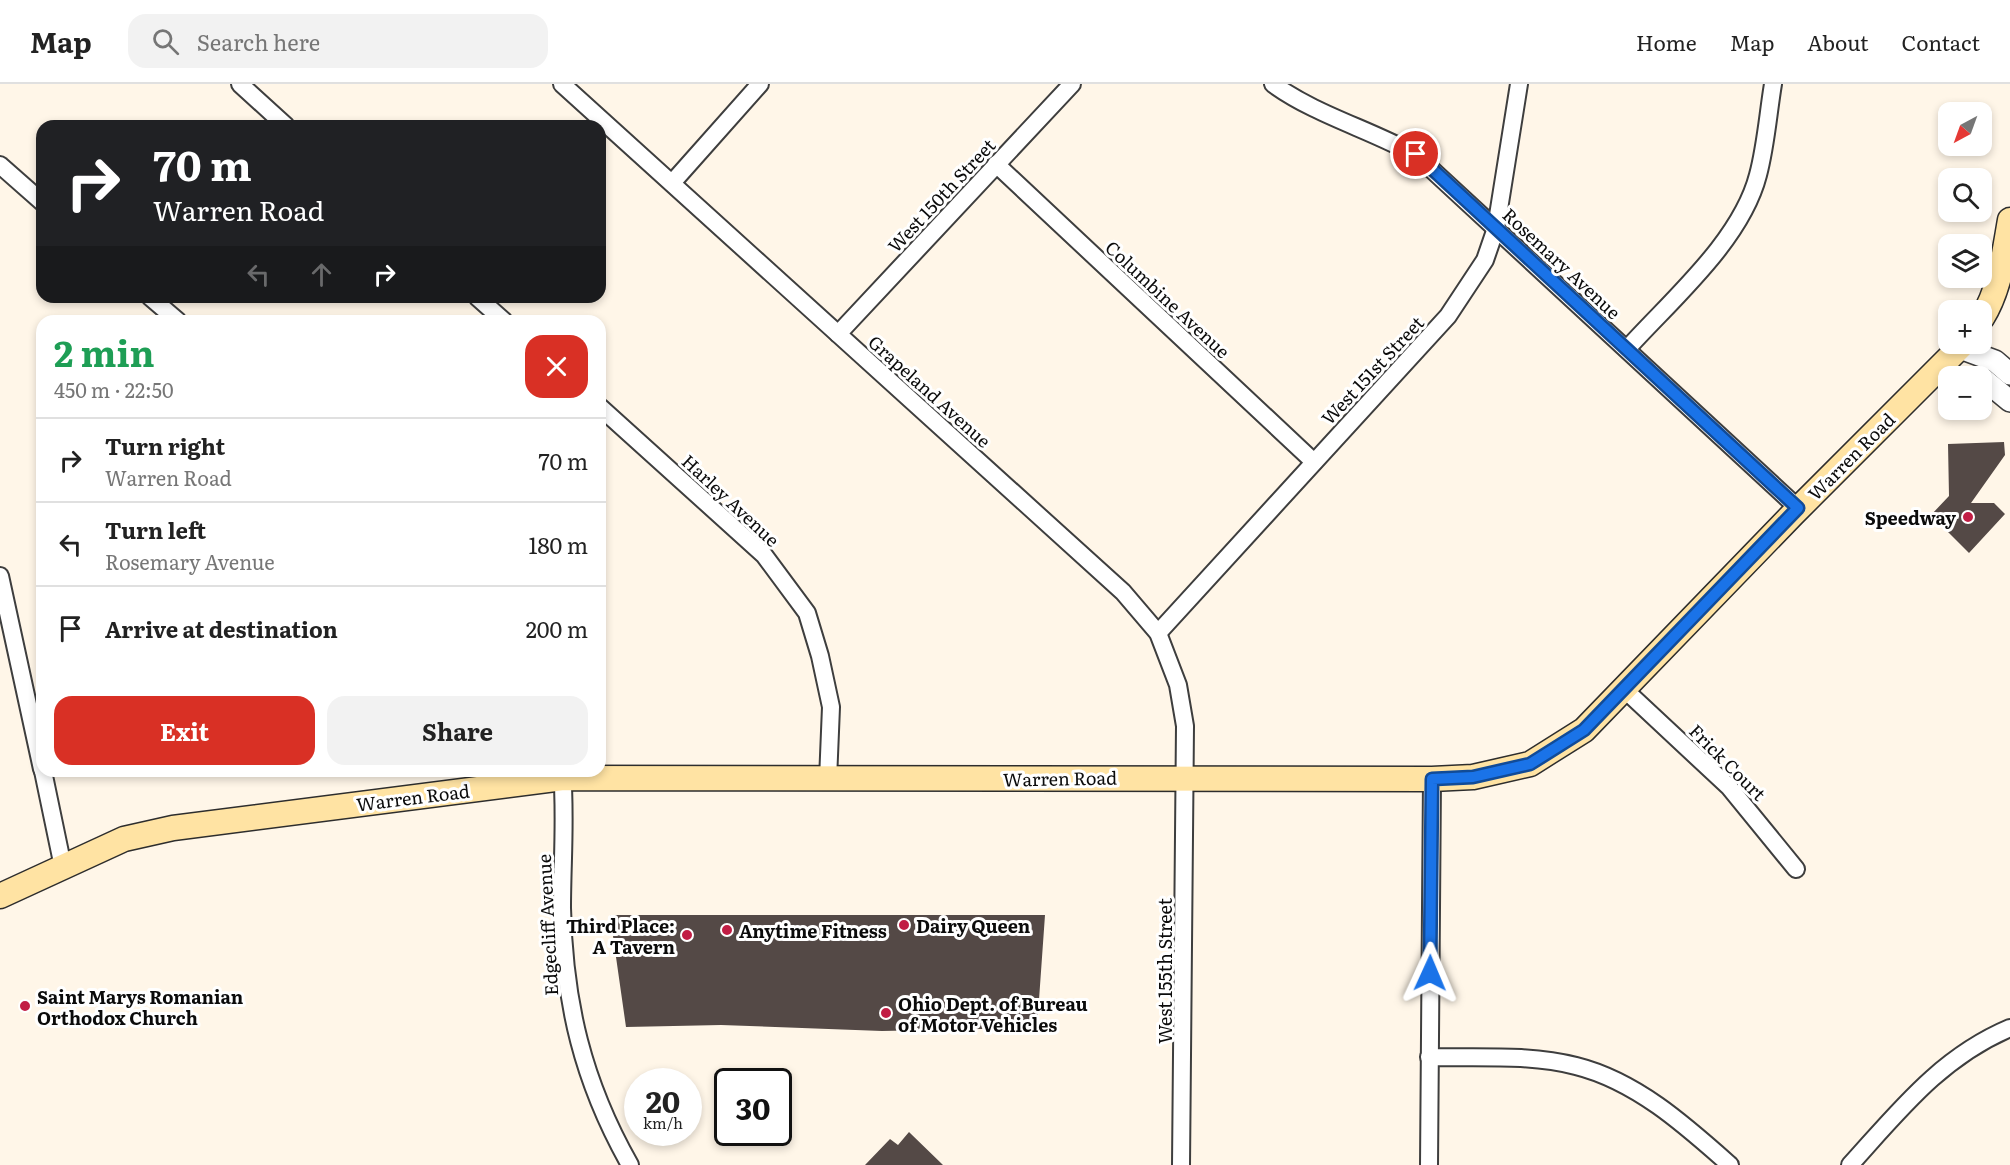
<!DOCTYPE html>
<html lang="en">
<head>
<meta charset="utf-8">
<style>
	:root { --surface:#fff; --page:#f2f2f2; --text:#222; --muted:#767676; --line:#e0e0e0; --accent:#d93025 }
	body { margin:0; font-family:Literata,serif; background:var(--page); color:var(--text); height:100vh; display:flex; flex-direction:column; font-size:22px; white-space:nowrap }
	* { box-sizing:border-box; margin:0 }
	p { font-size:20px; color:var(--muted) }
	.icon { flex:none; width:33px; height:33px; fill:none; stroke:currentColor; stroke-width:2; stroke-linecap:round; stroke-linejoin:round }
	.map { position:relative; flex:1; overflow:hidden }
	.panel { position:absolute; left:36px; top:231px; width:570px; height:462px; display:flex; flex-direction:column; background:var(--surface); border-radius:18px; box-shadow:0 3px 9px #0003 }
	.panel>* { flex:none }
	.hud { position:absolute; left:36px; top:36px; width:570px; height:183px; border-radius:18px; box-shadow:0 3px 9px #0003; background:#202124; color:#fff; overflow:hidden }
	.needle { width:39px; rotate:221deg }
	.buttons { position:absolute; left:1938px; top:18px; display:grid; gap:12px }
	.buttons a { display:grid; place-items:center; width:54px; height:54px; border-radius:12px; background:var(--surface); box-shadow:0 3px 9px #0003; font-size:30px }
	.speed { position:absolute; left:624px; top:984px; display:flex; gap:12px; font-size:30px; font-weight:700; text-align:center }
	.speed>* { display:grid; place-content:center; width:78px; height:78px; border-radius:50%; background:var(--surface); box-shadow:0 3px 9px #0003; line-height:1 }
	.speed small { font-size:15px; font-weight:400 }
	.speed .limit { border:3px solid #111; border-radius:9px; background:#fff; color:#111 }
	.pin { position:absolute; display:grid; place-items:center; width:51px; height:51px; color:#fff; margin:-26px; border:3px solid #fff; border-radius:50%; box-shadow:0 2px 6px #0007 }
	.me { position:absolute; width:66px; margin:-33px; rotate:1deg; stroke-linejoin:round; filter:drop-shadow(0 0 4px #0008) }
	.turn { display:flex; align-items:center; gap:21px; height:126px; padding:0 18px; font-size:27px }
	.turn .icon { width:78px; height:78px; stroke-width:2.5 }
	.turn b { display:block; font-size:42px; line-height:51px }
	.lanes { display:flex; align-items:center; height:57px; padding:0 18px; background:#0003; justify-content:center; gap:30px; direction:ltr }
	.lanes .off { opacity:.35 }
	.round { display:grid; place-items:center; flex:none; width:63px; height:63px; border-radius:18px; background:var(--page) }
	.overview { display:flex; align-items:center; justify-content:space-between; height:102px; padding:0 18px }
	h1 { font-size:36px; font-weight:700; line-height:45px; color:#1e9e55 }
	.cta { display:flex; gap:12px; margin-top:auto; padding:12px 18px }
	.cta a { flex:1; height:69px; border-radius:18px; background:var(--accent); color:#fff; font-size:24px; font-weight:700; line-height:69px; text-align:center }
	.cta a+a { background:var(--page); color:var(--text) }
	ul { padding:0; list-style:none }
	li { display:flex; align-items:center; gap:18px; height:84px; padding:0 18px; border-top:2px solid var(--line) }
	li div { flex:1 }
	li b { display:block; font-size:22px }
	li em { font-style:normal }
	header { display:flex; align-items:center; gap:36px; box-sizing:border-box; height:84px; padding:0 30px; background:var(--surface); border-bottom:2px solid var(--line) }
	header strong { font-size:28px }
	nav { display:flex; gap:33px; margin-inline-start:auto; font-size:21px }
	.search { width:420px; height:54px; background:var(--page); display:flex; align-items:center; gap:15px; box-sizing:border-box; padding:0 21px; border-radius:18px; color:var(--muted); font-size:22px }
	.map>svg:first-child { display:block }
	.building { fill:#544946 }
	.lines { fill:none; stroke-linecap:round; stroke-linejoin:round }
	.minor-casing { stroke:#3e3e3e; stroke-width:20 }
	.tertiary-casing { stroke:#3e3e3e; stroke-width:24 }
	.secondary-casing { stroke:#2d2d2d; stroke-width:27 }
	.minor { stroke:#fff; stroke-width:16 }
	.tertiary { stroke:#fff; stroke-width:21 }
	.secondary { stroke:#ffe3a3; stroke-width:24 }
	.route-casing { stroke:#114b97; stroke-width:15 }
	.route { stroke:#1a73e8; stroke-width:10 }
	.poi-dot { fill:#c11d44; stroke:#fff; stroke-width:2 }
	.labels { text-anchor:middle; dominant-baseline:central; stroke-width:6; stroke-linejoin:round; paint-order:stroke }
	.street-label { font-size:18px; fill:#0b0b0b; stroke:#fff }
	.poi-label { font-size:18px; font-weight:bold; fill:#0b0b0b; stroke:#fff; text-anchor:start }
</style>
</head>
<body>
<header>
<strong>Map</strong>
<div class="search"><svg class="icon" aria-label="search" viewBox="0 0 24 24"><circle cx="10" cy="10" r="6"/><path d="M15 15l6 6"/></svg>Search here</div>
<nav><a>Home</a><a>Map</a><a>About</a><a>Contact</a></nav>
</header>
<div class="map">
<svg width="2010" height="1081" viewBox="0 0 2010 1081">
	<rect width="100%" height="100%" fill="#fff6e8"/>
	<g class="building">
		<polygon points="2004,358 2005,371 1971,419 1994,419 2005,430 1969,469 1931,431 1949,412 1948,360"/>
		<polygon points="610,831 1045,831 1037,944 882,947 721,941 626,943"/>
		<polygon points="909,1048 943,1081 865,1081 890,1055 898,1061"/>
	</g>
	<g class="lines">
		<defs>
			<g id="minor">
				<polyline points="240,0 286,42"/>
				<polyline points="562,0 1123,508 1158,549 1178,601 1185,642 1181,1081"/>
				<path d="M1273,0C1316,31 1369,45 1416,71L1798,424"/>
				<polyline points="996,80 1314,378"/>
				<polyline points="0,81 42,118"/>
				<polyline points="672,99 760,0"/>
				<polyline points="150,213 178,237"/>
				<polyline points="477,213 504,237"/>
				<polyline points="838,250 1072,0"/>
				<path d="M1627,265C1671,216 1741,157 1758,91C1766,61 1768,30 1773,0"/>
				<polyline points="600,323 764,471 807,529 820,572 831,623 828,696"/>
				<polyline points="0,492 42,685"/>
				<polyline points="1158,549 1448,232 1485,176 1496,144 1519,0"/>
				<polyline points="1624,605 1729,703 1796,785"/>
				<polyline points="43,687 63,783"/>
				<path d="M562,687C566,732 562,779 562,824C564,919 583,998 630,1081"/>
				<path d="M1429,973C1477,974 1530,970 1576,982C1636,997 1685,1041 1730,1081"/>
				<polyline points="1429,1081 1432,695"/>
				<path d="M1850,1081C1899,1027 1941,973 2010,944"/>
			</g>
			<g id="tertiary">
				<polyline points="1960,264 1995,277 2010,290"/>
				<polyline points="1982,294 2010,317"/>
			</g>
			<g id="secondary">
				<path d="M1982,234C2000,205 2004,170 2010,136"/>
				<polyline points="0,812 124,755 173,744 563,694 1432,695 1473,693 1530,680 1584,646 1793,430 1963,260"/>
			</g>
		</defs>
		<use href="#minor" class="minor-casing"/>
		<use href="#tertiary" class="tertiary-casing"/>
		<use href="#secondary" class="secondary-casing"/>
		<use href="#minor" class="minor"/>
		<use href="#tertiary" class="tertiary"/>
		<use href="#secondary" class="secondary"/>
	</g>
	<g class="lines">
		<defs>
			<polyline id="route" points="1416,70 1798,424 1584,646 1530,680 1473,693 1432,695 1430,889"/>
		</defs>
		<use href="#route" class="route-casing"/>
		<use href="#route" class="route"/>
	</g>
	<g class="poi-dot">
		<circle cx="1968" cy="433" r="6"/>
		<circle cx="904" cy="841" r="6"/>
		<circle cx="727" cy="846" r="6"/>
		<circle cx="687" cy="851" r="6"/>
		<circle cx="25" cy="922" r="6"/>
		<circle cx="886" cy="929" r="6"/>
	</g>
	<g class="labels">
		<g class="street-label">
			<text transform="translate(941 111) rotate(-47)">West 150th Street</text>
			<text transform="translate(1562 179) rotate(43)">Rosemary Avenue</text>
			<text transform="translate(1168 215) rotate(43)">Columbine Avenue</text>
			<text transform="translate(1372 286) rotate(-47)">West 151st Street</text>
			<text transform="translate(930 307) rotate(42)">Grapeland Avenue</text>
			<text transform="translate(1851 372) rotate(-45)">Warren Road</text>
			<text transform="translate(731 416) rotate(43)">Harley Avenue</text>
			<text transform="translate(1728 678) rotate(45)">Frick Court</text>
			<text transform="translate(1060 694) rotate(-1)">Warren Road</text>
			<text transform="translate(413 713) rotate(-7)">Warren Road</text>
			<text transform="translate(547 841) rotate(-93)">Edgecliff Avenue</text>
			<text transform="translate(1164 887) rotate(-90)">West 155th Street</text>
		</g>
		<g class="poi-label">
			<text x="1956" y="433" text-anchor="end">Speedway</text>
			<text x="675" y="841" text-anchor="end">Third Place:<tspan x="675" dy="21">A Tavern</tspan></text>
			<text x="916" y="841">Dairy Queen</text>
			<text x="739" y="846">Anytime Fitness</text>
			<text x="37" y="912">Saint Marys Romanian<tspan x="37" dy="21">Orthodox Church</tspan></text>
			<text x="898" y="919">Ohio Dept. of Bureau<tspan x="898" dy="21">of Motor Vehicles</tspan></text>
		</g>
	</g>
</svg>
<div class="buttons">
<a><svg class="needle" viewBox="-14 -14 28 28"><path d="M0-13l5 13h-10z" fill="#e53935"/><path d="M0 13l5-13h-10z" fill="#767676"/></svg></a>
<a><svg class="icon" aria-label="search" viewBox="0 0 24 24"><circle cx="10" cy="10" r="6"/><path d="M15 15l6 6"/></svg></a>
<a><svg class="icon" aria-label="layers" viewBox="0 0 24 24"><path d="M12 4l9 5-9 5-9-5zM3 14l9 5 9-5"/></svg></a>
<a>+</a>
<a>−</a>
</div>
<div class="speed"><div>20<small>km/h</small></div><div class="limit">30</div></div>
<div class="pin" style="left:1416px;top:70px;background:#d93025"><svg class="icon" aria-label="arrive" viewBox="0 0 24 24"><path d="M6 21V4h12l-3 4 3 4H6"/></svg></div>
<svg class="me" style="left:1430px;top:889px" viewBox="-20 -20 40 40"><path d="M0-17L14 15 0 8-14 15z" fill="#1a73e8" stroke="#fff" stroke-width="4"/></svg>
<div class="hud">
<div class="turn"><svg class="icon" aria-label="right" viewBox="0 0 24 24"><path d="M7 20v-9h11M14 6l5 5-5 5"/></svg><div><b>70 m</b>Warren Road</div></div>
<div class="lanes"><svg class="icon off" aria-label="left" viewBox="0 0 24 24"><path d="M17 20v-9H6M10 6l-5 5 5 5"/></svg><svg class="icon off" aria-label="ahead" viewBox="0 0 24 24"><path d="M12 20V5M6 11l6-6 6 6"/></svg><svg class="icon" aria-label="right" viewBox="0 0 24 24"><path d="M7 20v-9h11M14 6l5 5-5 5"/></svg></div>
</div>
<section class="panel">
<div class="overview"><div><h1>2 min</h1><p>450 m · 22:50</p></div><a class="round" style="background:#d93025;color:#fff"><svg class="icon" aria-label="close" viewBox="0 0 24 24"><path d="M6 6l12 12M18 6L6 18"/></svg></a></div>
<ul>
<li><svg class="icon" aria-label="right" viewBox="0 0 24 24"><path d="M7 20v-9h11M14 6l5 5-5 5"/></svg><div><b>Turn right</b><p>Warren Road</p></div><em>70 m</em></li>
<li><svg class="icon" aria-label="left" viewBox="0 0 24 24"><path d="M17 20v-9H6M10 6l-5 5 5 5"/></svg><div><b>Turn left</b><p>Rosemary Avenue</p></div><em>180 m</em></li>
<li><svg class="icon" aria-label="arrive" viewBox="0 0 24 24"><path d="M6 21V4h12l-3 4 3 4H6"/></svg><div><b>Arrive at destination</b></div><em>200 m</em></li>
</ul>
<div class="cta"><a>Exit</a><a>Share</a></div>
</section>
</div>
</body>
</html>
